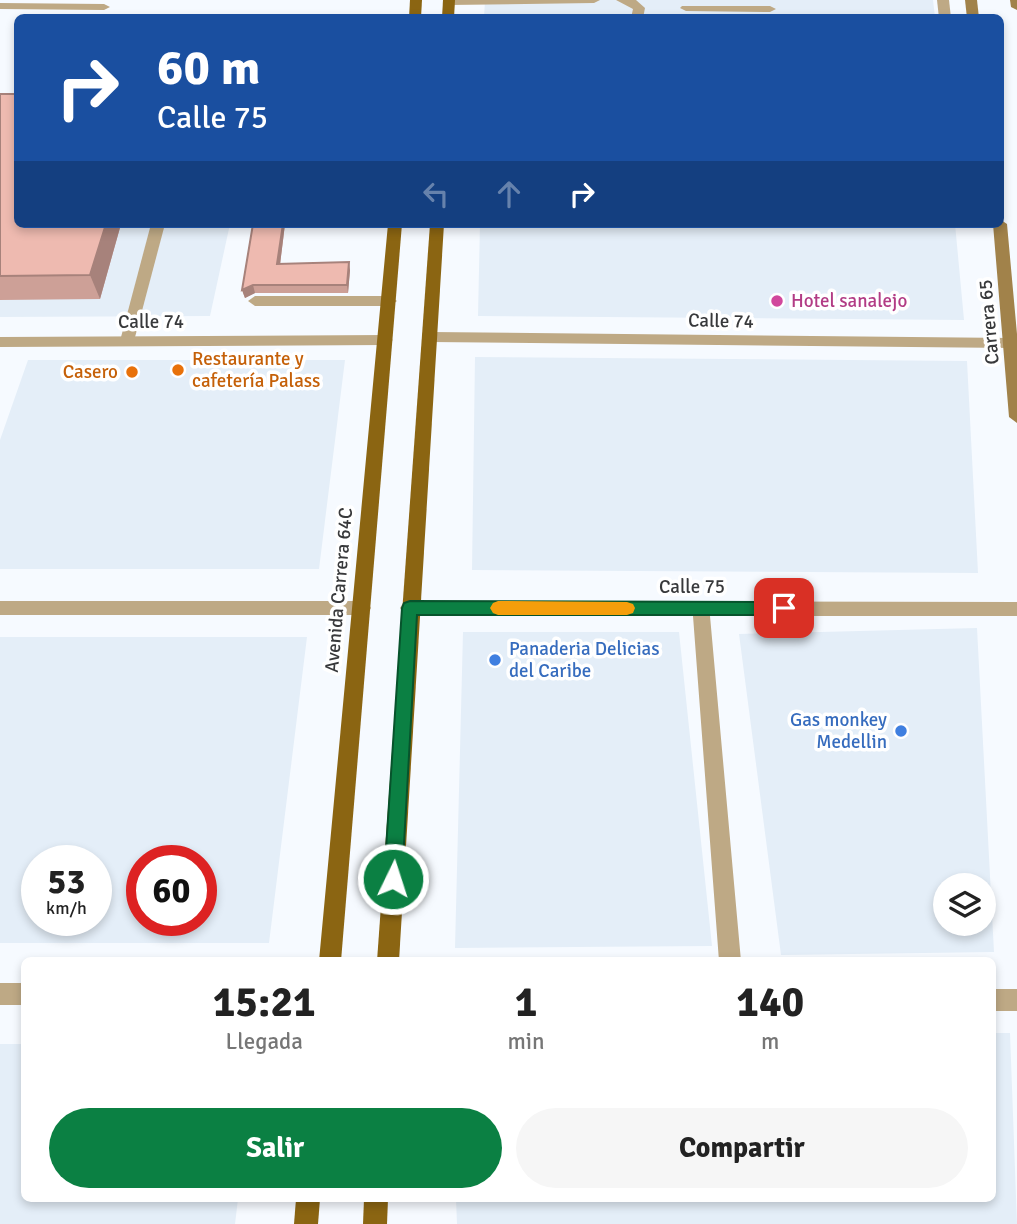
<!DOCTYPE html>
<html lang="es">
<head>
<meta charset="utf-8">
<style>
	:root { --surface:#fff; --page:#f6f6f6; --text:#222; --muted:#767676; --accent:#0b8043 }
	body { margin:0; font-family:Signika,sans-serif; background:var(--page); color:var(--text); height:100vh; display:flex; flex-direction:column; font-size:26px; white-space:nowrap }
	* { box-sizing:border-box; margin:0 }
	p { font-size:23px; color:var(--muted) }
	.icon { flex:none; width:38px; height:38px; fill:none; stroke:currentColor; stroke-width:2; stroke-linecap:round; stroke-linejoin:round }
	.map { position:relative; flex:1; overflow:hidden }
	.panel { position:absolute; left:21px; top:957px; width:975px; height:245px; display:flex; flex-direction:column; background:var(--surface); border-radius:10px; box-shadow:0 4px 10px #0003 }
	.panel>* { flex:none }
	.guide { position:absolute; left:14px; top:14px; width:990px; height:214px; border-radius:10px; box-shadow:0 4px 10px #0003; background:#1a4fa0; color:#fff; overflow:hidden }
	.controls { position:absolute; left:933px; top:873px; display:grid; gap:14px }
	.controls a { display:grid; place-items:center; width:63px; height:63px; border-radius:50%; background:var(--surface); box-shadow:0 4px 10px #0003; font-size:35px }
	.speed { position:absolute; left:21px; top:845px; display:flex; gap:14px; font-size:35px; font-weight:700; text-align:center }
	.speed>* { display:grid; place-content:center; width:91px; height:91px; border-radius:50%; background:var(--surface); box-shadow:0 4px 10px #0003; line-height:1 }
	.speed small { font-size:18px; font-weight:400 }
	.speed .limit { border:10px solid #d22; background:#fff; color:#111 }
	.pin { position:absolute; display:grid; place-items:center; width:60px; height:60px; color:#fff; margin:-30px; border-radius:14px; box-shadow:0 4px 10px #0006 }
	.me { position:absolute; width:77px; margin:-38px; rotate:4deg; stroke-linejoin:round; filter:drop-shadow(0 0 5px #0008) }
	.turn { display:flex; align-items:center; gap:24px; height:147px; padding:0 28px; font-size:32px }
	.turn .icon { width:91px; height:91px; stroke-width:2.5 }
	.turn b { display:block; font-size:49px; line-height:60px }
	.lanes { display:flex; align-items:center; height:66px; padding:0 28px; background:#0003; justify-content:center; gap:35px; direction:ltr }
	.lanes .off { opacity:.35 }
	.eta { display:flex; justify-content:space-evenly; align-items:center; height:119px; text-align:center }
	.eta b { font-size:42px; font-weight:700; line-height:49px }
	.action { display:flex; gap:14px; margin-top:auto; padding:14px 28px }
	.action a { flex:1; height:80px; border-radius:42px; background:var(--accent); color:#fff; font-size:28px; font-weight:700; line-height:80px; text-align:center }
	.action a+a { background:var(--page); color:var(--text) }
	.map>svg:first-child { display:block }
	.built { fill:#e4eef8; fill-rule:evenodd }
	.lines { fill:none; stroke-linecap:round; stroke-linejoin:round }
	.service { fill:#bea985; fill-rule:evenodd }
	.minor { fill:#bea985; fill-rule:evenodd }
	.secondary { fill:#a1824a; fill-rule:evenodd }
	.primary { fill:#8b6512; fill-rule:evenodd }
	.wall { fill:#cda097 }
	.shaded-wall { fill:#a7827b }
	.building { fill:#eebab0; stroke:#a7827b; stroke-width:2 }
	.route { fill:#0b8043; stroke:#07532c; stroke-width:2 }
	.slow { fill:#f59e0b }
	.hotel-dot { fill:#d1479c; stroke:#fff; stroke-width:2.5 }
	.food-dot { fill:#e8710a; stroke:#fff; stroke-width:2.5 }
	.shop-dot { fill:#3f7fe0; stroke:#fff; stroke-width:2.5 }
	.labels { text-anchor:middle; dominant-baseline:central; stroke-width:7; stroke-linejoin:round; paint-order:stroke }
	.hotel-label { font-size:19px; fill:#b23c85; stroke:#fff; text-anchor:start }
	.street-label { font-size:19px; fill:#38393b; stroke:#fff }
	.food-label { font-size:19px; fill:#c56008; stroke:#fff; text-anchor:start }
	.shop-label { font-size:19px; fill:#366cbe; stroke:#fff; text-anchor:start }
</style>
</head>
<body>
<div class="map">
<svg width="1017" height="1224" viewBox="0 0 1017 1224">
	<rect width="100%" height="100%" fill="#f6faff"/>
	<g class="built">
		<polygon points="485,0 933,0 935,17 484,18"/>
		<polygon points="0,111 18,224 230,224 210,316 0,317"/>
		<polygon points="480,224 955,224 964,320 478,316"/>
		<polygon points="475,357 967,361 978,573 472,570"/>
		<polygon points="28,360 345,360 319,569 0,569 0,440"/>
		<path d="M977,628L994,952L781,955L739,634ZM945,886H984V924H945Z"/>
		<polygon points="463,632 679,632 712,946 455,948"/>
		<path d="M0,637H307L269,943H0ZM96,861V920H37V861ZM142,861H201V920H142Z"/>
		<polygon points="992,1033 1010,1033 1017,1224 457,1224 456,1199 992,1199"/>
		<polygon points="0,1044 24,1044 24,1199 238,1199 235,1224 0,1224"/>
	</g>
	<g class="lines">
		<g class="service">
			<polygon points="445,0 600,0 594,3 449,5 445,4"/>
			<polygon points="616,0 636,0 645,8 643,18 631,18 633,9"/>
			<polygon points="937,0 949,0 951,18 939,18"/>
			<polygon points="0,3 104,4 110,7 104,10 0,9"/>
			<polygon points="682,6 770,6 776,9 770,12 686,11 680,8"/>
			<polygon points="151,224 165,224 134,341 127,346 120,341"/>
			<polygon points="255,296 390,296 397,301 390,306 255,306 248,301"/>
		</g>
		<g class="minor">
			<polygon points="431,332 1011,338 1016,339 1017,345 1011,348 431,342 424,337"/>
			<polygon points="386,335 393,340 386,345 0,347 0,337"/>
			<polygon points="0,601 362,601 368,603 371,608 368,613 362,615 0,615"/>
			<polygon points="409,601 1017,602 1017,616 710,616 741,961 719,961 693,616 409,615 403,613 400,608 403,603"/>
			<rect x="0" y="983" width="24" height="22"/>
			<rect x="992" y="989" width="25" height="22"/>
		</g>
		<g class="secondary">
			<polygon points="965,0 977,0 979,18 967,18"/>
			<polygon points="1010,0 1017,0 1017,10 1011,7"/>
			<polygon points="1001,220 1007,224 1017,334 1017,423 1009,417 993,224 1001,224"/>
		</g>
		<g class="primary">
			<polygon points="410,0 422,0 421,18 409,18"/>
			<polygon points="443,0 455,0 454,18 442,18"/>
			<polygon points="388,224 402,224 341,961 319,961"/>
			<polygon points="430,224 444,224 399,961 377,961"/>
			<polygon points="296,1199 320,1199 318,1224 294,1224"/>
			<polygon points="364,1199 388,1199 387,1224 363,1224"/>
		</g>
	</g>
	<g class="wall">
		<polygon points="0,94 121,224 100,299 0,300"/>
		<polygon points="253,224 285,224 280,264 350,270 348,293 255,293 245,298 242,290"/>
	</g>
	<g class="shaded-wall">
		<polygon points="106,224 121,224 100,299 90,275"/>
		<polygon points="283,224 285,224 279,273 277,264"/>
		<polygon points="349,262 350,270 348,293 347,285"/>
		<polygon points="253,285 255,293 245,298 242,290"/>
	</g>
	<g class="building">
		<polygon points="0,94 18,94 18,224 106,224 90,275 0,276"/>
		<polygon points="253,224 283,224 277,264 349,262 347,285 253,285 242,290"/>
	</g>
	<polygon class="route" points="410,601 784,602 789,604 792,608 789,613 784,615 417,615 402,879 399,886 393,888 386,886 384,879 402,608 404,603"/>
	<polygon class="slow" points="498,601 627,602 633,604 635,608 633,613 627,615 498,615 493,613 490,608 493,603"/>
	<circle class="hotel-dot" cx="777" cy="301" r="7"/>
	<g class="food-dot">
		<circle cx="178" cy="370" r="7"/>
		<circle cx="132" cy="372" r="7"/>
	</g>
	<g class="shop-dot">
		<circle cx="495" cy="660" r="7"/>
		<circle cx="901" cy="731" r="7"/>
	</g>
	<g class="labels">
		<g class="hotel-label">
			<text x="791" y="301">Hotel sanalejo</text>
		</g>
		<g class="street-label">
			<text transform="translate(721 321) rotate(1)">Calle 74</text>
			<text x="151" y="322">Calle 74</text>
			<text transform="translate(989 322) rotate(-95)">Carrera 65</text>
			<text x="692" y="587">Calle 75</text>
			<text transform="translate(339 590) rotate(-85)">Avenida Carrera 64C</text>
		</g>
		<g class="food-label">
			<text x="192" y="359">Restaurante y<tspan x="192" dy="22">cafetería Palass</tspan></text>
			<text x="118" y="372" text-anchor="end">Casero</text>
		</g>
		<g class="shop-label">
			<text x="509" y="649">Panaderia Delicias<tspan x="509" dy="22">del Caribe</tspan></text>
			<text x="887" y="720" text-anchor="end">Gas monkey<tspan x="887" dy="22">Medellin</tspan></text>
		</g>
	</g>
</svg>
<div class="controls">
<a><svg class="icon" aria-label="layers" viewBox="0 0 24 24"><path d="M12 4l9 5-9 5-9-5zM3 14l9 5 9-5"/></svg></a>
</div>
<div class="speed"><div>53<small>km/h</small></div><div class="limit">60</div></div>
<div class="pin" style="left:784px;top:608px;background:#d93025"><svg class="icon" aria-label="arrive" viewBox="0 0 24 24"><path d="M6 21V4h12l-3 4 3 4H6"/></svg></div>
<svg class="me" style="left:393px;top:879px" viewBox="-20 -20 40 40"><circle r="17" fill="#0b8043" stroke="#fff" stroke-width="3"/><path d="M0-11L8 9 0 5-8 9z" fill="#fff"/></svg>
<div class="guide">
<div class="turn"><svg class="icon" aria-label="right" viewBox="0 0 24 24"><path d="M7 20v-9h11M14 6l5 5-5 5"/></svg><div><b>60 m</b>Calle 75</div></div>
<div class="lanes"><svg class="icon off" aria-label="left" viewBox="0 0 24 24"><path d="M17 20v-9H6M10 6l-5 5 5 5"/></svg><svg class="icon off" aria-label="ahead" viewBox="0 0 24 24"><path d="M12 20V5M6 11l6-6 6 6"/></svg><svg class="icon" aria-label="right" viewBox="0 0 24 24"><path d="M7 20v-9h11M14 6l5 5-5 5"/></svg></div>
</div>
<section class="panel">
<div class="eta">
<div><b>15:21</b><p>Llegada</p></div>
<div><b>1</b><p>min</p></div>
<div><b>140</b><p>m</p></div>
</div>
<div class="action"><a>Salir</a><a>Compartir</a></div>
</section>
</div>
</body>
</html>
